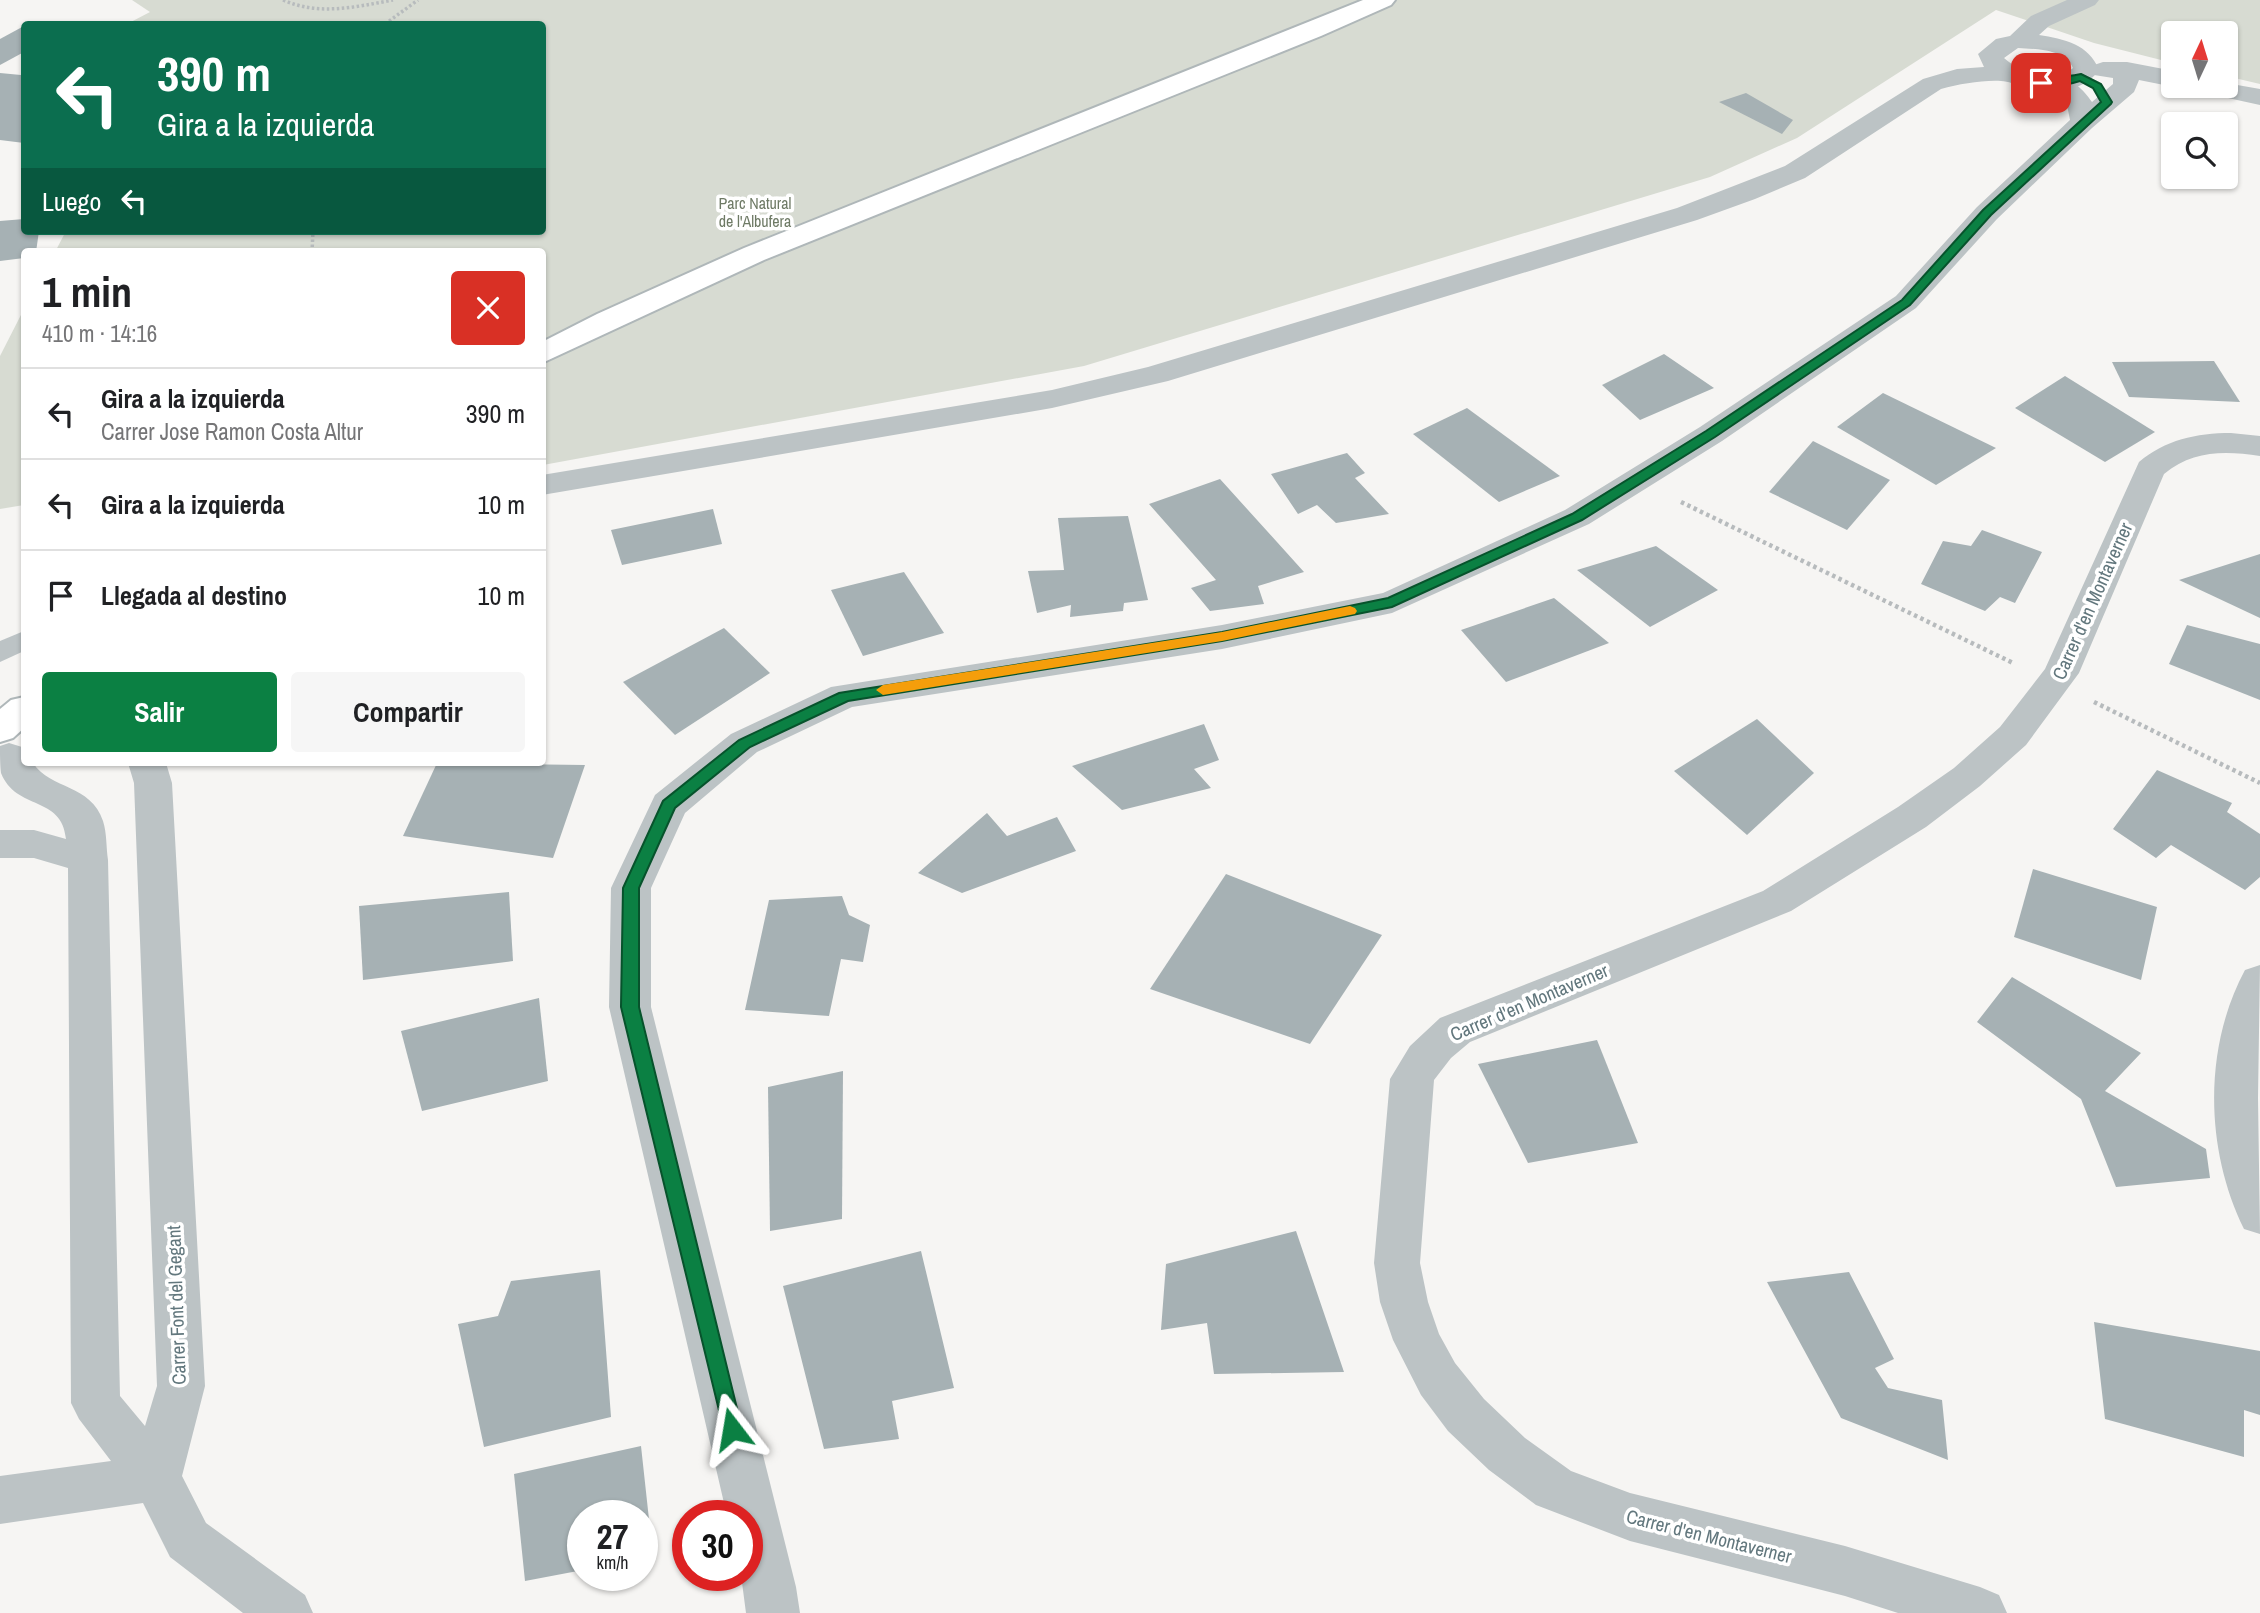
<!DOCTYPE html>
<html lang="es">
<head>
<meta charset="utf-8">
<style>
	:root { --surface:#fff; --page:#f6f6f6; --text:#202124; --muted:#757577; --line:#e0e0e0; --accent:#0b8043 }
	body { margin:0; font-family:"Archivo Narrow",sans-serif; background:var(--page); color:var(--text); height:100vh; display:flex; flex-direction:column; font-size:26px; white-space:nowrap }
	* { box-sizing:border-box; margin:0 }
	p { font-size:23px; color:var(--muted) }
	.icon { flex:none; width:38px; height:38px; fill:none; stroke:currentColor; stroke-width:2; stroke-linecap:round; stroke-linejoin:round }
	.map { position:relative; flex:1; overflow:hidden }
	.panel { position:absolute; left:21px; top:248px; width:525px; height:518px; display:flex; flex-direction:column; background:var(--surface); border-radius:7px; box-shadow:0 2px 5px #0004 }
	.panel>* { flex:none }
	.hud { position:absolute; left:21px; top:21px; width:525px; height:214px; border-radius:7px; box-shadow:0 2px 5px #0004; background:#0b6e4f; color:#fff; overflow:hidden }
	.needle { width:46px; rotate:4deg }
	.buttons { position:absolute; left:2161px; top:21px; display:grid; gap:14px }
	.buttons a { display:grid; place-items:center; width:77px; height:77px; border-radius:7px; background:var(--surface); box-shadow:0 2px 5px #0004; font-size:35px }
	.speed { position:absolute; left:567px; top:1500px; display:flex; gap:14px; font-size:35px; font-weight:700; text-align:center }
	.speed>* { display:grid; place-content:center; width:91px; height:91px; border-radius:50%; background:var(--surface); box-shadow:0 2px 5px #0004; line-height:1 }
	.speed small { font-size:18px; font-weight:400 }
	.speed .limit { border:10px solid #d22; background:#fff; color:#111 }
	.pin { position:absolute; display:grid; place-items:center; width:60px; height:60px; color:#fff; margin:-30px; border-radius:14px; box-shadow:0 4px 10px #0006 }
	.me { position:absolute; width:77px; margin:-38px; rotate:346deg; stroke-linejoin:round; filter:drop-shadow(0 0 5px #0008) }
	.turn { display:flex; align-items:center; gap:24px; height:147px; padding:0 21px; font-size:32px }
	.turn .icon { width:91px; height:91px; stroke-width:2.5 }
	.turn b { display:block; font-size:49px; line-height:60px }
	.then { display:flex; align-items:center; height:66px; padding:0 21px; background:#0003; gap:14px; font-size:26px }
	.round { display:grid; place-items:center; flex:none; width:74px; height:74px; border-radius:7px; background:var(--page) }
	.summary { display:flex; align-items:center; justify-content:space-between; height:119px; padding:0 21px }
	h1 { font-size:42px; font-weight:700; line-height:52px }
	.primary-button { display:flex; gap:14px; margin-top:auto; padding:14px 21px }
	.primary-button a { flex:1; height:80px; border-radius:7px; background:var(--accent); color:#fff; font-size:28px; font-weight:700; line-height:80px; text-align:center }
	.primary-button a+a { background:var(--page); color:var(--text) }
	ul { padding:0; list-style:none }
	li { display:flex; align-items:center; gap:21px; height:91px; padding:0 21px; border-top:2px solid var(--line) }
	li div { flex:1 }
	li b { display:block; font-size:26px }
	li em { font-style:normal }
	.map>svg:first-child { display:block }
	.green { fill:#d7dbd2 }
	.building { fill:#a6b1b4 }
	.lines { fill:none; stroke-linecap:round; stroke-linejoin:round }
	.secondary-casing { stroke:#afb7b9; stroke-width:4 }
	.path-far1 { stroke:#b7bbbd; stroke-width:3.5; stroke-dasharray:2.5 2.5; stroke-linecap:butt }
	.path { stroke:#b7bbbd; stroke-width:4.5; stroke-dasharray:3.5 3.5; stroke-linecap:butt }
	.service { fill:#bcc3c5; fill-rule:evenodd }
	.minor { fill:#bcc3c5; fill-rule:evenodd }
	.tertiary { fill:#bcc3c5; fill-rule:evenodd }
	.secondary { fill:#fff; fill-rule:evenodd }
	.route { fill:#0b8043; stroke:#07532c; stroke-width:2 }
	.slow { fill:#f59e0b }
	.labels { text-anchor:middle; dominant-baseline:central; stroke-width:7; stroke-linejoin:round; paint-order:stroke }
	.far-park-label { font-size:16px; fill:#6e7a65; stroke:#fff }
	.street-label { font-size:19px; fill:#62777d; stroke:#fff }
</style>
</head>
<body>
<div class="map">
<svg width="2260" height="1613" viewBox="0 0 2260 1613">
	<rect width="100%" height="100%" fill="#f6f5f3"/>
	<g class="green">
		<polygon points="132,0 2260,0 2260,84 2226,76 2226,33 2174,33 2173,63 2094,43 1996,10 1797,138 1710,177 1084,366 543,465 542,252 55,252 66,231 542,231 542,24 127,24 150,12"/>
		<polygon points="24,309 24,505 0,509 0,356"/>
	</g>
	<g class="building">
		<polygon points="24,26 24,52 0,65 0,39"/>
		<polygon points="0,73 21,75 24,73 24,143 0,140"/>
		<polygon points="1746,93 1793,120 1782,134 1719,102"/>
		<polygon points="24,219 24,231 39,231 36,252 24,252 24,258 0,261 0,221"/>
		<polygon points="1664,354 1714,388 1640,420 1602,385"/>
		<polygon points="2214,361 2240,402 2129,397 2112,362"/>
		<polygon points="2065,376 2155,432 2105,462 2015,408"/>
		<polygon points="1883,393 1996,448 1936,485 1837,427"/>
		<polygon points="1467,408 1560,476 1499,502 1413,434"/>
		<polygon points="1813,441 1890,480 1847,530 1769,492"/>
		<polygon points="1347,453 1365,473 1355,478 1389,514 1336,523 1317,505 1298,514 1271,474"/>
		<polygon points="1220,479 1304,572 1258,586 1264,604 1210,611 1191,588 1216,580 1149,504"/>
		<polygon points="713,509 722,544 622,565 611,530"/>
		<polygon points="1128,516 1148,600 1124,603 1123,611 1070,617 1071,605 1037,613 1028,571 1064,570 1058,518"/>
		<polygon points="1982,530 2042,552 2015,603 2000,597 1985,611 1921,584 1943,541 1971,546"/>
		<polygon points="1656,546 1718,590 1650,627 1577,570"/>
		<polygon points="2260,554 2260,618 2179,580"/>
		<polygon points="904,572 944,633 863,656 831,590"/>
		<polygon points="1554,598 1609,643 1506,682 1461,630"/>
		<polygon points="2187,625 2260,644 2260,700 2169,664"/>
		<polygon points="724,628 770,673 675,735 623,682"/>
		<polygon points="1757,719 1814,773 1747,835 1674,771"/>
		<polygon points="1204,724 1219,760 1194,769 1211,788 1122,810 1072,766"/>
		<polygon points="437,763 585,765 553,858 403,836"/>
		<polygon points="2157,770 2232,803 2227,812 2260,834 2260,877 2245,890 2171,845 2156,858 2113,829"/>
		<polygon points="987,813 1007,836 1057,817 1076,851 962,893 918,873"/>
		<polygon points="2033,869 2157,907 2141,980 2014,937"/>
		<polygon points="1226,874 1382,935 1310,1044 1150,989"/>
		<polygon points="509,892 513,961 363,980 359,906"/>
		<polygon points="842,896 849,915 870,925 863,962 841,959 829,1016 745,1010 769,900"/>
		<polygon points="2012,977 2141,1053 2105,1091 2206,1149 2210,1178 2116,1187 2081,1099 1977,1022"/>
		<polygon points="539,998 548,1081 422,1111 401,1031"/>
		<polygon points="1597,1040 1638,1143 1528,1163 1478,1064"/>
		<polygon points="843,1071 842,1219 770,1231 768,1087"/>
		<polygon points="1296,1231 1344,1372 1214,1374 1207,1323 1161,1330 1166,1264"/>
		<polygon points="921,1251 954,1388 892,1401 899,1439 824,1449 783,1286"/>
		<polygon points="600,1270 611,1417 484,1447 458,1324 498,1316 511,1281"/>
		<polygon points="1849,1272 1894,1359 1875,1368 1888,1388 1942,1400 1948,1460 1841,1418 1767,1282"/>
		<polygon points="2094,1322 2260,1351 2260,1415 2244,1410 2244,1457 2105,1419"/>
		<polygon points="641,1446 653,1556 642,1558 642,1516 583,1516 583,1570 525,1581 514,1474"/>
	</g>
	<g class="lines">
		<defs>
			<g id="secondary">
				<polygon points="1363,0 1395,0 1391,5 1321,36 764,260 542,363 542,342 597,314 744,248"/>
				<polygon points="24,697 24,728 13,738 0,742 0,709 11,700"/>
			</g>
		</defs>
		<use href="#secondary" class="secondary-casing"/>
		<g class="path-far1">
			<path d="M283,0C319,16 355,7 393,0"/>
			<polyline points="385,24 418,0"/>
			<polyline points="312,252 313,231"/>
		</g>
		<g class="path">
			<polyline points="1681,502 2013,663"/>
			<polyline points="2094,702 2260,783"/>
		</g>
		<polygon class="service" points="24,631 24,651 0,662 0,641"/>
		<g class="minor">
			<path d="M2103,62H2127L2174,71V86H2177L2174,87L2139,80L2134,92L2092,128L1997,219L1916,308L1722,441L1589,524L1392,613L1222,649L852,707L757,752L685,813L651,888V1007L796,1587L800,1613H746L741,1575H747V1516H727L609,1007L611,888L655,795L731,734L831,687L1222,625L1383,593L1565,510L1700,427L1896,296L1977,207L2070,120L2067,105L2044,83L2048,78C2066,73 2082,87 2092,102L2113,84V78L2094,75L2090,70L2094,65Z"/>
			<polygon points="2226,83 2260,89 2260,105 2196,91 2192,86 2226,86"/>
			<path d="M2231,433L2260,436V456C2225,451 2193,450 2164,474L2079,673L2026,745L1980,786L1926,827L1791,911L1470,1042L1451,1058L1434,1080L1420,1263L1428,1302L1439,1334L1455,1363L1484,1399L1525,1438L1571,1471L1630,1493L1845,1546L1980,1587L1999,1595L2007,1613H1898L1845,1596L1630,1541L1536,1505L1489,1470L1448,1431L1421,1395L1393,1340L1380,1302L1374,1263L1390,1079L1410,1046L1440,1018L1763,891L1898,807L1954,768L2000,727L2045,669L2139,462C2165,440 2196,433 2231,433Z"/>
			<path d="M9,743L22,747L24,763H33C51,790 91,784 103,821C107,833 106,848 108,860L120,1396L145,1426L157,1386L134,783L128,763H166L172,783L205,1386L182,1476L206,1523L305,1595L313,1613H243L170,1557L143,1503L0,1524V1476L111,1461L79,1419L71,1403L68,868L34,858H0V830H34L66,839C62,795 16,811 1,773C0,766 0,754 0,746Z"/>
			<path d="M2260,965L2258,1098L2260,1234L2244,1229C2205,1150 2203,1048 2245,970Z"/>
		</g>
		<path class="tertiary" d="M2067,0H2099L2095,5L2049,26L2039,35C2064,39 2089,44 2099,70C2081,95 2049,93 2023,87C2016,85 2008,81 2001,81C1982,80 1960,84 1941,89L1805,178L1755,199L1697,220L1168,381L1052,408L542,495V475L1052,390L1148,367L1677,208L1785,166L1923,79L1957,69L1984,67L1978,54L1996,39L2010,36L2031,16ZM2018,48C2036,49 2065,49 2073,68C2053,85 2021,73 2004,58Z"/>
		<use href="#secondary" class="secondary"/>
	</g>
	<path class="route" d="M2081,74L2101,84L2112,102L2111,104L1991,215L1910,305L1715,437L1582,520L1392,607L1222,641L848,701L750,747L675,808L639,888V1007L742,1429L739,1435L732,1438L725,1435L621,1007L623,888L663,801L739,740L839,693L1222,632L1388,598L1572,514L1706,431L1902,300L1983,210L2101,102L2093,88L2080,81C2067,85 2048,90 2036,83C2045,77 2068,77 2081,74Z"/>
	<polygon class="slow" points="1350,606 1355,608 1357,611 1355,614 1222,641 883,695 876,690 883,685 1222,632"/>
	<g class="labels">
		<g class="far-park-label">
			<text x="755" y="203">Parc Natural<tspan x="755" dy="18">de l'Albufera</tspan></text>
		</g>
		<g class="street-label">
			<text transform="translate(2092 601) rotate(-66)">Carrer d'en Montaverner</text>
			<text transform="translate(1529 1002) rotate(-23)">Carrer d'en Montaverner</text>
			<text transform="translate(176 1305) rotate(-92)">Carrer Font del Gegant</text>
			<text transform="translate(1709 1536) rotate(14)">Carrer d'en Montaverner</text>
		</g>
	</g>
</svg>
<div class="buttons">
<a><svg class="needle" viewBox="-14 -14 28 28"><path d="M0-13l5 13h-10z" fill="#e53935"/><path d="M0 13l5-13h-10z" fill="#757577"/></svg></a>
<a><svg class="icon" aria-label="search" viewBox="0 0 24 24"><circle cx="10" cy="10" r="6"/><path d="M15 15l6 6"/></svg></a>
</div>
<div class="speed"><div>27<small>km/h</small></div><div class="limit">30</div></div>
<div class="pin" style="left:2041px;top:83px;background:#d93025"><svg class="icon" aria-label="arrive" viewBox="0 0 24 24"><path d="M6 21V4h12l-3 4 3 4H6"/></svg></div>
<svg class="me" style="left:732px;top:1429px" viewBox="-20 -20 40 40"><path d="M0-17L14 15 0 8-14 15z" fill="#0b8043" stroke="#fff" stroke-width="4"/></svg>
<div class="hud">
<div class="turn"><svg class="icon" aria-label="left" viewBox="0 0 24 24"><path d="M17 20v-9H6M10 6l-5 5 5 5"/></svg><div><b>390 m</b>Gira a la izquierda</div></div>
<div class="then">Luego<svg class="icon" aria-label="left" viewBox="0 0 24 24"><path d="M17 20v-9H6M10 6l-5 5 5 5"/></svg></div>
</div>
<section class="panel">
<div class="summary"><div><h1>1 min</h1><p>410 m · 14:16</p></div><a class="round" style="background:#d93025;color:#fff"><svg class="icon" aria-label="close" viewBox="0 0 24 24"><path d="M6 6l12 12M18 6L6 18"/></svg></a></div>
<ul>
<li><svg class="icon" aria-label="left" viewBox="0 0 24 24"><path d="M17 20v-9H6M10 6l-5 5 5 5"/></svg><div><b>Gira a la izquierda</b><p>Carrer Jose Ramon Costa Altur</p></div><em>390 m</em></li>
<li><svg class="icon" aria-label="left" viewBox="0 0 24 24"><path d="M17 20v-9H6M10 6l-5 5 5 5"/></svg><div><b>Gira a la izquierda</b></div><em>10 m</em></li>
<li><svg class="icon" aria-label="arrive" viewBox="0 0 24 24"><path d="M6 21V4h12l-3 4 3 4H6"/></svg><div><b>Llegada al destino</b></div><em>10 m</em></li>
</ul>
<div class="primary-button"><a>Salir</a><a>Compartir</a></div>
</section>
</div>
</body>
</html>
